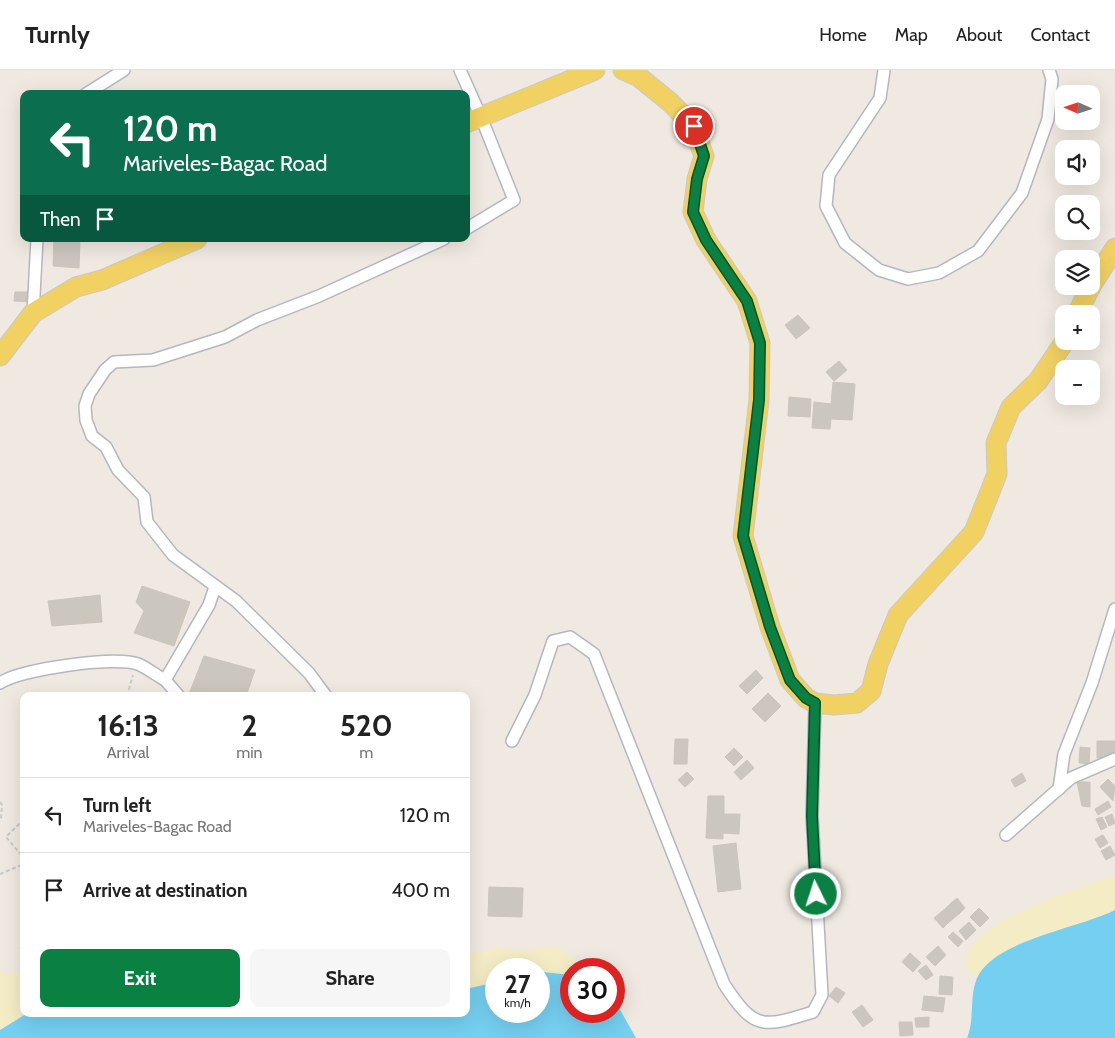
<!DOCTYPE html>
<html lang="en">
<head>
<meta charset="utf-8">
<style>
	:root { --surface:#fff; --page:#f6f6f6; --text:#222; --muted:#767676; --line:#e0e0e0; --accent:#0b8043 }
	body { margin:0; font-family:Cabin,sans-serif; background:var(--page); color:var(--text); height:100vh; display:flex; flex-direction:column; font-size:19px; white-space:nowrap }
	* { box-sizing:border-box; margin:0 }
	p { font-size:16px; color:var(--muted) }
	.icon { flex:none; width:28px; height:28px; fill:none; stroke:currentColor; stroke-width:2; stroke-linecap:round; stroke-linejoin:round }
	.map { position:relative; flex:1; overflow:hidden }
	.side { position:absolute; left:20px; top:622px; width:450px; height:325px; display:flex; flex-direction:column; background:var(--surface); border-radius:10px; box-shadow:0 5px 20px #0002 }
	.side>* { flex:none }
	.banner { position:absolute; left:20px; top:20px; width:450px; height:152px; border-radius:10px; box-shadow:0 5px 20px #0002; background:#0b6e4f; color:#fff; overflow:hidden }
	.needle { width:32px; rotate:273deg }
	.tools { position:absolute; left:1055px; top:15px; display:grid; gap:10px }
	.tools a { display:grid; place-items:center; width:45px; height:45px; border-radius:10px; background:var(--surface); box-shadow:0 5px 20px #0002; font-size:25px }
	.speed { position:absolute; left:485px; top:888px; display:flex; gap:10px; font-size:25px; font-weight:700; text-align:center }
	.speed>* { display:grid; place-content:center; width:65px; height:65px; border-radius:50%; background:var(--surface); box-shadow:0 5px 20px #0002; line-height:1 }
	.speed small { font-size:12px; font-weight:400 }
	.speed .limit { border:8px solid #d22; background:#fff; color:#111 }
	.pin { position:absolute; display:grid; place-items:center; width:42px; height:42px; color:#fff; margin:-21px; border:2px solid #fff; border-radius:50%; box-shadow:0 1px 5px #0007 }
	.me { position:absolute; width:55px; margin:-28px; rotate:356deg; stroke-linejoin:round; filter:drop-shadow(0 0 4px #0008) }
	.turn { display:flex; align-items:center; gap:18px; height:105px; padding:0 20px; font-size:22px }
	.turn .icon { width:65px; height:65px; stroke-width:2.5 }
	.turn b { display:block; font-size:35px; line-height:42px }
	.then { display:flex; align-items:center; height:48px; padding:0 20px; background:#0003; gap:10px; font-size:19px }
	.eta { display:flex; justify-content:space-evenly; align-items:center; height:85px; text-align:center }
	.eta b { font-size:30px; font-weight:700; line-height:35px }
	.action { display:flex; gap:10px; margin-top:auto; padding:10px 20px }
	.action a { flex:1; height:58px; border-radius:10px; background:var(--accent); color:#fff; font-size:20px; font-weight:700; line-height:58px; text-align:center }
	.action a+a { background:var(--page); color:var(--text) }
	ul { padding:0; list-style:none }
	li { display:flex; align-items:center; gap:15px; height:75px; padding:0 20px; border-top:1px solid var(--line) }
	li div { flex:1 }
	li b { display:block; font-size:19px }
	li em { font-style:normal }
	header { display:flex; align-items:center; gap:30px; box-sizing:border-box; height:70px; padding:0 25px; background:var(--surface); border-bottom:1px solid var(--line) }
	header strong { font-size:24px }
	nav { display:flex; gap:28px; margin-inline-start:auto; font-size:18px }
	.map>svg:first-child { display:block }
	.sand { fill:#f3ecc5 }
	.water { fill:#75cff0 }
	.building { fill:#cbc7bf; stroke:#cbc5ba }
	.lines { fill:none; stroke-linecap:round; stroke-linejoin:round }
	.minor-casing { stroke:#b4b7c1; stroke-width:14 }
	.primary-casing { stroke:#c9c9c9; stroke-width:21 }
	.path { stroke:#c9c9c9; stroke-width:2; stroke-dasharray:4 2.5; stroke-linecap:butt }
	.minor { stroke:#fff; stroke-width:11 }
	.primary { stroke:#f2d163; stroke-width:19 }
	.route-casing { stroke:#07532c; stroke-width:12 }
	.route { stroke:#0b8043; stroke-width:9 }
</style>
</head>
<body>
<header>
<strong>Turnly</strong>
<nav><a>Home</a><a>Map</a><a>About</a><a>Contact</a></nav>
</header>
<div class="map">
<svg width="1115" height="968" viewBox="0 0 1115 968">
	<rect width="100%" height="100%" fill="#efe9e1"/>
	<g class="sand">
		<path d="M1115,805V840C1075,861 1004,866 978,907L967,900C954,853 1084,818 1115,805Z"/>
		<path d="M542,876C561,877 570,882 580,899H571V905L539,903V899H496V912L466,919V881L476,883L497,877L526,881Z"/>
		<polygon points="24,897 24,944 26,944 0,960 0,900 8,905 18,902"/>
	</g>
	<g class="water">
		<path d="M1115,840V968H967C975,949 969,927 977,908C994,870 1080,858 1115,840Z"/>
		<polygon points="543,902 571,905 571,941 614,941 614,929 636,968 0,968 0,960 26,944 466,944 466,919 496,912 496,941 539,941 539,903"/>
	</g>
	<g class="building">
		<polygon points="54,169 80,170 79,198 53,196"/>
		<polygon points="15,222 33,222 33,232 14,231"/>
		<polygon points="798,245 810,258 796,269 785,255"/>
		<polygon points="839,291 847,300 834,311 826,302"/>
		<polygon points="833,312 855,314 852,350 831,349 830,359 812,358 814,332 831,334"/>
		<polygon points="789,327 811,329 810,347 788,346"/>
		<polygon points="142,516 190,532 174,576 134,563 144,541 136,532"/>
		<polygon points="100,525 102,552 52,556 48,531"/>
		<polygon points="204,586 255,600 246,626 189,624"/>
		<polygon points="756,600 763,608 747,624 739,616"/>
		<polygon points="768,623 781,636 765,652 752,639"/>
		<polygon points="675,669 688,669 687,694 674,694"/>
		<polygon points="1097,671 1115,671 1114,688 1097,688"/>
		<polygon points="1080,677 1090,678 1089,694 1079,693"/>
		<polygon points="734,678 743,687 734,696 725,687"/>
		<polygon points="747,690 754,698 741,710 734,702"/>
		<polygon points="687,702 694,709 685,717 678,710"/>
		<polygon points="1022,703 1026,711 1015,717 1011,710"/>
		<polygon points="1108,709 1115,716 1113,731 1100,717"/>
		<polygon points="1077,712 1090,712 1090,737 1082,736"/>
		<polygon points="708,726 724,726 724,744 740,744 739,764 723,763 723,769 706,768"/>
		<polygon points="1108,731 1111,737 1098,745 1095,739"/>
		<polygon points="1112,744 1115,753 1109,756 1105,747"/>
		<polygon points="1102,747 1107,757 1101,760 1096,749"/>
		<polygon points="1103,765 1108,773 1100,778 1095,769"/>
		<polygon points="736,773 741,819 718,822 713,776"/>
		<polygon points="1110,776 1115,785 1106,790 1101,781"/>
		<polygon points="489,817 523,818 522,847 488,846"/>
		<polygon points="957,828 965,838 960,843 951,833"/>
		<polygon points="951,833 960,843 954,848 946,838"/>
		<polygon points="946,838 954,848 948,853 940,843"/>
		<polygon points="979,838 989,848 980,857 970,847"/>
		<polygon points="940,843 948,853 943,858 934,848"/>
		<polygon points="969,852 976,860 966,870 959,861"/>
		<polygon points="953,862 963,871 958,877 948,867"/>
		<polygon points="938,876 946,885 935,896 926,887"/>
		<polygon points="910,883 921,893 913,902 902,892"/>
		<polygon points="926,895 933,905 926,910 918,901"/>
		<polygon points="940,906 953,907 952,925 939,924"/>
		<polygon points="836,917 845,923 838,933 829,926"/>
		<polygon points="924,926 945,928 943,942 922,940"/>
		<polygon points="862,935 873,950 863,957 852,942"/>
		<polygon points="929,947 929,957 916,957 915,948"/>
		<polygon points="899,952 912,952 913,965 900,966"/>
	</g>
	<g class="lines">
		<defs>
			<g id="minor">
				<polyline points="460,0 481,47 514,130 466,159"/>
				<polyline points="884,0 880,28 829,105 826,136 845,173 879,200 908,209 939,203 978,181 1022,123 1048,49 1052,9 1049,0"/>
				<polyline points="86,24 124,0"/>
				<polyline points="33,243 37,169"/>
				<polyline points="165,610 179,626"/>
				<path d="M0,613C21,599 114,586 138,594C147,598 156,605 165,610L209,535L215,517"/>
				<polyline points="326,626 309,603 236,531 173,485 147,452 144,427 118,400 106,377 92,366 86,350 85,336 89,324 105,300 114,292 153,290 225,267 257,250 319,226 444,169"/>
				<path d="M512,671L535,625L553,571L570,567L594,584L724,914C754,960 762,958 813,942L822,925L812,746L815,633"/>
				<polyline points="1059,719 1064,684 1092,613 1115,539"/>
				<polyline points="1006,765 1071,708 1115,689"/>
			</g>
			<g id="primary">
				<polyline points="623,0 639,7 671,33 693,56 704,86 697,109 693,142 706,170 747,231 760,273 759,330 743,466 770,557 790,610 806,628 815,633 834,635 857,633 871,621 878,594 898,545 974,462 997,404 996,373 1011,337 1038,311 1065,271"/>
				<polyline points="466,53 595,0"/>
				<polyline points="1091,216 1115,178"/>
				<polyline points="1077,244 1091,216"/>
				<polyline points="0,286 33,243 76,217 102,210 197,169"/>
			</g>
		</defs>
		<use href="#minor" class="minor-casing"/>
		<use href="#primary" class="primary-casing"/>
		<g class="path">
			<polyline points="127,626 133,605"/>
			<polyline points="0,732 2,735 1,749"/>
			<polyline points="24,749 6,767 24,788"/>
			<polyline points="0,804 24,794"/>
			<polyline points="20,879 24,875"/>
		</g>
		<use href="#minor" class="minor"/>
		<use href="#primary" class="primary"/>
	</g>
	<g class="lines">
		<defs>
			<polyline id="route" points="694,56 704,86 697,109 693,142 706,170 747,231 760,273 759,330 743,466 770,557 790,610 806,628 815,633 812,746 816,824"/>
		</defs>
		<use href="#route" class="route-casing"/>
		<use href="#route" class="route"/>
	</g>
</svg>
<div class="tools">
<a><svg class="needle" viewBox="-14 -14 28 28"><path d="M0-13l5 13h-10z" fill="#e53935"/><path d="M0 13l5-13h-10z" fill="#767676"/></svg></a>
<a><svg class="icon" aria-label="sound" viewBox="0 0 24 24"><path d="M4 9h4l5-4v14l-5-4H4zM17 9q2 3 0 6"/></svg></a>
<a><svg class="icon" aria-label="search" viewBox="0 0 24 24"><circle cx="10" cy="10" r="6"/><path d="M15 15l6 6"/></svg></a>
<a><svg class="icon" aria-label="layers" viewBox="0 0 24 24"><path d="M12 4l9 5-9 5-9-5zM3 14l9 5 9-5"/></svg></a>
<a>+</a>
<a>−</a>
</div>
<div class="speed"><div>27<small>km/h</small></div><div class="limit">30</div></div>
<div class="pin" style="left:694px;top:56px;background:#d93025"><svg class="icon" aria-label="arrive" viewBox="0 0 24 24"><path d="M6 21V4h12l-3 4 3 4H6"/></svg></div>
<svg class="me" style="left:816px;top:824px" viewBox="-20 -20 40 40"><circle r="17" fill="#0b8043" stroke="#fff" stroke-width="3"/><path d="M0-11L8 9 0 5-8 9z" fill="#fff"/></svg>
<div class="banner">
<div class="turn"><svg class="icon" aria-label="left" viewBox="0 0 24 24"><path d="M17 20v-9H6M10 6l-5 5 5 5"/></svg><div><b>120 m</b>Mariveles-Bagac Road</div></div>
<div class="then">Then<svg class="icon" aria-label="arrive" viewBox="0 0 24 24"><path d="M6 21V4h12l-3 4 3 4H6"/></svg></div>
</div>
<section class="side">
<div class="eta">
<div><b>16:13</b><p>Arrival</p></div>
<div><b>2</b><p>min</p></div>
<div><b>520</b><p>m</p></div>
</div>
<ul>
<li><svg class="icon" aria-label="left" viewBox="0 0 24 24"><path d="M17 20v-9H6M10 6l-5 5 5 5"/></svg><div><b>Turn left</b><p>Mariveles-Bagac Road</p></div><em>120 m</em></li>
<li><svg class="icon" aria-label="arrive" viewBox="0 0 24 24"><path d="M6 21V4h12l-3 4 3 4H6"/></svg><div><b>Arrive at destination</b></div><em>400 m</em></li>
</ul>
<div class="action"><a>Exit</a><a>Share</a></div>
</section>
</div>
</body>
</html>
